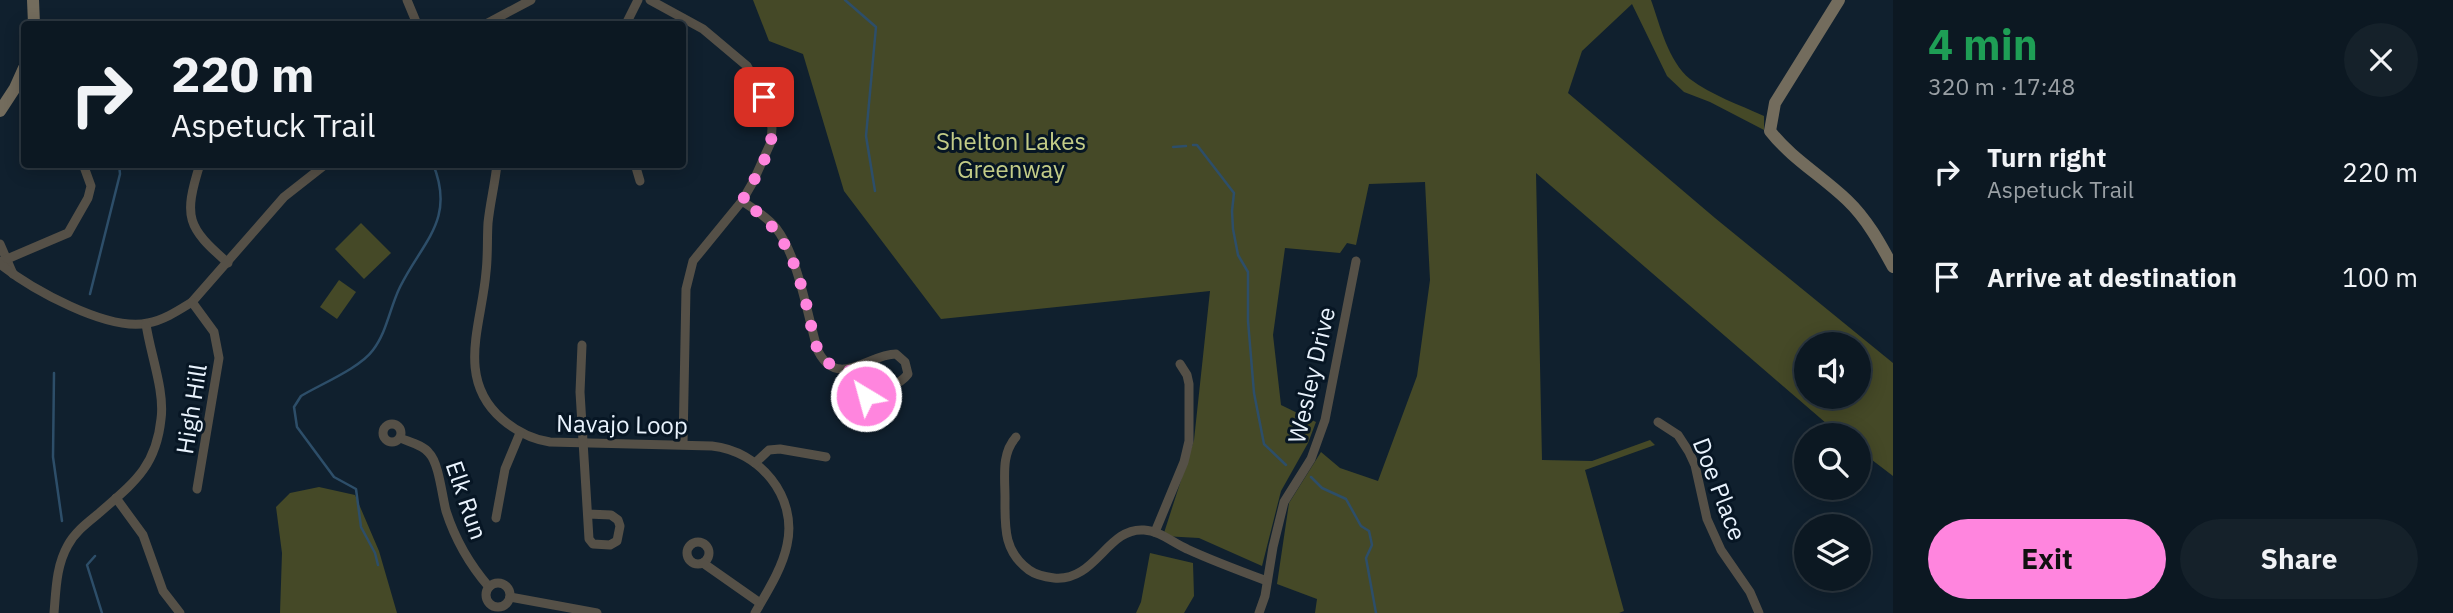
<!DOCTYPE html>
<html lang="en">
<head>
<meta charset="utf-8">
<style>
	:root { --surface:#0c1822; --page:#15212a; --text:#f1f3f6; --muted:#9aa0a5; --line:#2c3740; --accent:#ff85de }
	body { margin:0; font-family:"IBM Plex Sans",sans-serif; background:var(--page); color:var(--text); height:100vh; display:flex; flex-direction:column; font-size:26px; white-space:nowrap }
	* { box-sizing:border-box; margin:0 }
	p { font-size:23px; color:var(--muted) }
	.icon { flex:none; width:38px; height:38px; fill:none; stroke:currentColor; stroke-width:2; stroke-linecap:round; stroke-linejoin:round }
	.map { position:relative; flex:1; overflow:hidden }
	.panel { display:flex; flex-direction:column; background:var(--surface); width:560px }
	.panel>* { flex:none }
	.guide { position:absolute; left:21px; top:21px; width:665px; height:147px; border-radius:7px; box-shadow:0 4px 18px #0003,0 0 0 2px var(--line); background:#0c1822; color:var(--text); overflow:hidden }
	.controls { position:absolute; left:1794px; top:332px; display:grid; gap:14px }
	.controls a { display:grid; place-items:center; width:77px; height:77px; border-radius:50%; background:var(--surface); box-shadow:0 4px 18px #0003,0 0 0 2px var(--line); font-size:35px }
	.pin { position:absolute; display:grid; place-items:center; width:60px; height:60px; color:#fff; margin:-30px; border-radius:14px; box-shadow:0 4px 10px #0006 }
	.me { position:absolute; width:77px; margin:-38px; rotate:323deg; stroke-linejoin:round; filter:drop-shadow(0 0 5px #0008) }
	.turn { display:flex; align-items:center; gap:24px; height:147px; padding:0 35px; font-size:32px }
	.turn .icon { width:91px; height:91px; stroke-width:2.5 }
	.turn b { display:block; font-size:49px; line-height:60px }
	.round { display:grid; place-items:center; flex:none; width:74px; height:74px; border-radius:37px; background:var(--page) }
	.overview { display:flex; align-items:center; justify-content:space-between; height:119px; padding:0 35px }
	h1 { font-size:42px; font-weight:700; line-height:52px; color:#1e9e55 }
	.primary-button { display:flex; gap:14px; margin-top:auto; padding:14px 35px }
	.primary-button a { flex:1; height:80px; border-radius:42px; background:var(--accent); color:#111; font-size:28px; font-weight:700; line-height:80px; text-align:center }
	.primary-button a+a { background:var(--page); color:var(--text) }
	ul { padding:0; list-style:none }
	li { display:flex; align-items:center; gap:21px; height:105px; padding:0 35px }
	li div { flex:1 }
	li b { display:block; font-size:26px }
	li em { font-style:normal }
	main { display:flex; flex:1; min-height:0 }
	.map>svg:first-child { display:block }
	.green { fill:#454927; fill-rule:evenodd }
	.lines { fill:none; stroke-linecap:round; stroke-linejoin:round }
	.stream { stroke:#2d4e69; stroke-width:2.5 }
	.street { stroke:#555047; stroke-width:9 }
	.secondary { stroke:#736c5d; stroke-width:12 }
	.route { stroke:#ff85de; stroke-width:12; stroke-dasharray:0 21.6 }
	.labels { text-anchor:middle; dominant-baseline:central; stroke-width:6; stroke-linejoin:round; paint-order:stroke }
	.park-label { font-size:24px; fill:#c3cc87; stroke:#071624 }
	.street-label { font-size:24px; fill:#e9f3fd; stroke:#071624 }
</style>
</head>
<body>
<main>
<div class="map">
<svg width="1893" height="613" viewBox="0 0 1893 613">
	<rect width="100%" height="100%" fill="#10202e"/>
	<g class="green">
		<path d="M753,0H1651C1660,25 1668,61 1690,79C1711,95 1740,105 1764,116V130L1710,102L1684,92L1667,76L1632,4L1582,51L1568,93L1715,218L1893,363V476L1859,450L1858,436H1841L1536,173L1542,460L1592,461L1650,440L1655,445L1585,470L1624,611L1619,613H1315L1317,599L1277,584L1289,503L1321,452L1340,468L1378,481L1417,376L1430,280L1425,182L1369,184L1356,245L1347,243L1340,253L1285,248L1273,335L1281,405L1316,422L1308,443L1281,491L1262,566L1199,538L1163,536L1194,440L1210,291L941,319L844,191L803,54L769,41ZM1806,345H1858V397H1806Z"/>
		<polygon points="361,223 391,253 364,279 335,249"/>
		<polygon points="339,280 356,292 337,319 320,307"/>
		<polygon points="319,487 355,495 379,551 397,613 280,613 282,553 276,507 290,493"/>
		<polygon points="1150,553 1193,563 1194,596 1184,613 1136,613 1141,602"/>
	</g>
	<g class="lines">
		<g class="stream">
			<polyline points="845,0 876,27 866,136 875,191"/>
			<polyline points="1193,145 1197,145 1234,193 1232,211 1233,229 1238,255 1248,272 1248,321 1254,393 1264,444 1286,465"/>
			<polyline points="1173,147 1186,146"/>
			<polyline points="90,294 120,174 119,164"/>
			<polyline points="54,373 53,457 62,521"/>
			<polyline points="1311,477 1322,488 1346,499 1361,526 1369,531 1372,545 1366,558 1376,613"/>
			<polyline points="95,556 87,565 102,613"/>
			<path d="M378,565L375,553L361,527L356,489L334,477L297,427L294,407L301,396C321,384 360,368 373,350C387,332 390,307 400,287C422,242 456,220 433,164"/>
		</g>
		<g class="street">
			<polyline points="407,0 417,24"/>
			<polyline points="650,0 703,29 747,66 764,97 772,128 771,142 753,182 742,201 693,261 686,289 683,444"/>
			<polyline points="486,24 531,0"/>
			<polyline points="626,24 638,0"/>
			<path d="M200,164C183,218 187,227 228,263"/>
			<path d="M497,164C495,184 490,203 488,223C487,239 488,256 486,272C482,324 455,378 502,419C517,432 531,439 550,442L712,446C759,451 798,496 787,545C782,569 767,592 755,613"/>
			<polyline points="635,164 640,181"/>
			<path d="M742,201C754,209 767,217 776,228C799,258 807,315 818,351C838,390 868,354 896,354L905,362L908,374C900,385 876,394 863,395L858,391L849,370"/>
			<polyline points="0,244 13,274"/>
			<polyline points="0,262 68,233 88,198 91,186 83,164"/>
			<path d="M0,264C31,289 108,332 148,323C164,320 179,310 192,302L284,197L326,164"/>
			<polyline points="192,302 214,332 219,358 197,489"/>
			<polyline points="582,345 580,392 589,539 593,544 610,545 617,541 620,526 618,520 611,515 588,514"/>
			<polyline points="1658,422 1678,435 1689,452 1695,465 1707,519 1721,550 1750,592 1759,613"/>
			<circle cx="392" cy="433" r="9"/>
			<path d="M1016,437C1001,454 1005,476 1005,498C1005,526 1003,551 1029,570C1036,575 1045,577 1054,578C1096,582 1107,527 1144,530C1160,531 1173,543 1187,549C1213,561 1240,571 1267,581"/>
			<path d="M400,438C409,442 423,445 429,453C439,463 442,496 446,511C455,539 470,565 489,587"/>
			<polyline points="755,463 769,450 780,449 826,457"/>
			<polyline points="116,498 143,535 163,591 180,613"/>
			<polyline points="496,518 505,469 520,433"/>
			<polyline points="1155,532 1184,462 1189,441 1189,384 1187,375 1180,364"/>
			<circle cx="698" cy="553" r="11"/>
			<polyline points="703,563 760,603"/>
			<circle cx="498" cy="595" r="12"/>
			<polyline points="510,597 597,613"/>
			<path d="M54,613C56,590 56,566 68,545C75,532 87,523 98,514C132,484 156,468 161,419C165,391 150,353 146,324"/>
			<polyline points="1259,613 1265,596 1273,547 1284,502 1311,459 1325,420 1356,261"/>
		</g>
		<g class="secondary">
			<polyline points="33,0 34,24"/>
			<path d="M1839,0L1775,103L1770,131C1791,158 1822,176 1847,200C1867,219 1880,243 1893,267"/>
			<polyline points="0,111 15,88 24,68"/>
		</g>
	</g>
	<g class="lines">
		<path class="route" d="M764,97C767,108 772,118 772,130C773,151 752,183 742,201C784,228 795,260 807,307C811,323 813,340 820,355L828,363L849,370L858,391L866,396"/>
	</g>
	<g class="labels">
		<g class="park-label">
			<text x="1011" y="141">Shelton Lakes<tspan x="1011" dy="28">Greenway</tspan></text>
		</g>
		<g class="street-label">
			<text transform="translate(1311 375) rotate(-77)">Wesley Drive</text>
			<text transform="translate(191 409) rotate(-81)">High Hill</text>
			<text transform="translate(622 424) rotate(1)">Navajo Loop</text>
			<text transform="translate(1720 489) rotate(69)">Doe Place</text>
			<text transform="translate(467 500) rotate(71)">Elk Run</text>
		</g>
	</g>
</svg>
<div class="controls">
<a><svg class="icon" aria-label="sound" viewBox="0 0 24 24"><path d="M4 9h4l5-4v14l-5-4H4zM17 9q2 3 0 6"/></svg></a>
<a><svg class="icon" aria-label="search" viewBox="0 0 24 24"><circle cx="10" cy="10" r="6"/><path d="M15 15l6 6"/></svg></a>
<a><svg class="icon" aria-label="layers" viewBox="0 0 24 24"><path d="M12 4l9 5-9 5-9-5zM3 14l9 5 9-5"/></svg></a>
</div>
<div class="pin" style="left:764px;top:97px;background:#d93025"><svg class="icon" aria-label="arrive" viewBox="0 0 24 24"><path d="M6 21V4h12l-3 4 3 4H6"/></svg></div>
<svg class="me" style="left:866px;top:396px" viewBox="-20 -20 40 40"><circle r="17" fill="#ff85de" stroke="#fff" stroke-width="3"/><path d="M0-11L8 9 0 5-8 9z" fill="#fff"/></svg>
<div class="guide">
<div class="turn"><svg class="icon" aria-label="right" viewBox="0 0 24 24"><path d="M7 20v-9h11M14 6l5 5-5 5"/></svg><div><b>220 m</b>Aspetuck Trail</div></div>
</div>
</div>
<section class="panel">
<div class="overview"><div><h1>4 min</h1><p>320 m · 17:48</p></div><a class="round"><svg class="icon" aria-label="close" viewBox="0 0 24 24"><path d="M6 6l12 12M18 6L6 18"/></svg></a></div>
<ul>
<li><svg class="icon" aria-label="right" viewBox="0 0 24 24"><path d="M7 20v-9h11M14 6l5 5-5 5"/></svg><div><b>Turn right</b><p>Aspetuck Trail</p></div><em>220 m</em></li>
<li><svg class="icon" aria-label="arrive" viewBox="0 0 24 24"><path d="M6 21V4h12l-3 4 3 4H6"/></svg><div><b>Arrive at destination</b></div><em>100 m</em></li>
</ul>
<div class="primary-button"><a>Exit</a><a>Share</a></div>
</section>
</main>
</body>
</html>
